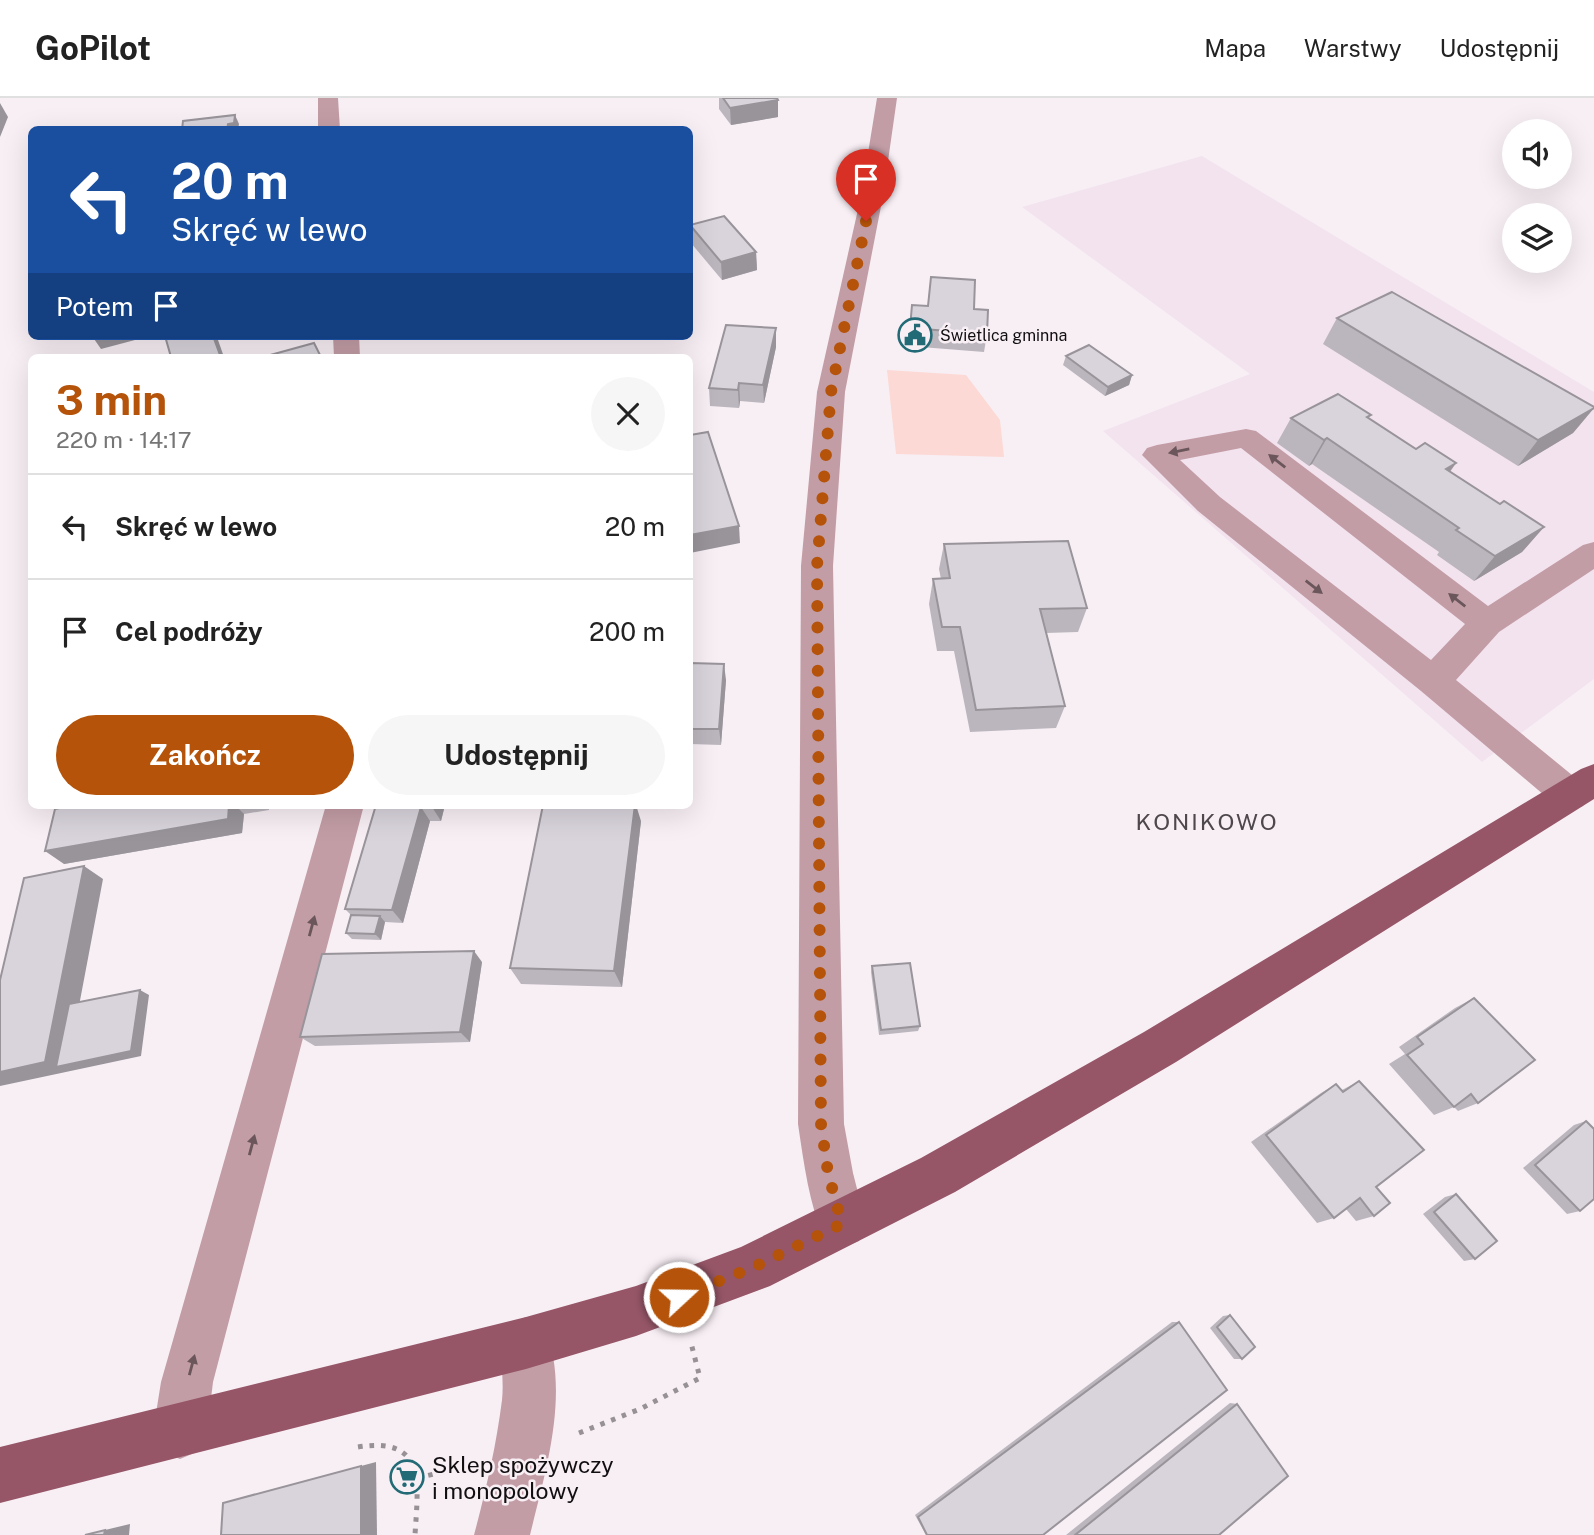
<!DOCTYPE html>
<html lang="pl">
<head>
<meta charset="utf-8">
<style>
	:root { --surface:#fff; --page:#f6f6f6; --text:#222; --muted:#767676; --line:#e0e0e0; --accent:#b45309 }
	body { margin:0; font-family:"Public Sans",sans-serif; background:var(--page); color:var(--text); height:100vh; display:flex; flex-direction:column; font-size:26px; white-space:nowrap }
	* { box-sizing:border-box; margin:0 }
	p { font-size:23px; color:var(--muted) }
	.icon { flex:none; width:38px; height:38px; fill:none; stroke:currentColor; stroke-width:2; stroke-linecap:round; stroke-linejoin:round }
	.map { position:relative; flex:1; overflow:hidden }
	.panel { position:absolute; left:28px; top:256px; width:665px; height:455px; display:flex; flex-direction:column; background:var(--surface); border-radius:10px; box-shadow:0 7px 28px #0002 }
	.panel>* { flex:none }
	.hud { position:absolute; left:28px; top:28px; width:665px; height:214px; border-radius:10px; box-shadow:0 7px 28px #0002; background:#1a4fa0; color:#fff; overflow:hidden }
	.tools { position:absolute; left:1502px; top:21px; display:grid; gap:14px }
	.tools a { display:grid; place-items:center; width:70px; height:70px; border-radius:50%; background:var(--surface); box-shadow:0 7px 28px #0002; font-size:35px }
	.pin { position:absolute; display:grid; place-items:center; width:60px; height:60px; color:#fff; margin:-72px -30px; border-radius:50% 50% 50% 0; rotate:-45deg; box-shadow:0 0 7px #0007 }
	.pin .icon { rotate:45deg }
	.me { position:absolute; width:77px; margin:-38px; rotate:69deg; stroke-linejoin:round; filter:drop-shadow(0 0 5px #0008) }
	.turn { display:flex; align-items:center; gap:24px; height:147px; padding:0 28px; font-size:32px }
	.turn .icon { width:91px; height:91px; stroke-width:2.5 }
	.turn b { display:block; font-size:49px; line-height:60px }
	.then { display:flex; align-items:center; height:66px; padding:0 28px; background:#0003; gap:14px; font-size:26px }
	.round { display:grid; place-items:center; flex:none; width:74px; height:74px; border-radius:37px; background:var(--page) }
	.head { display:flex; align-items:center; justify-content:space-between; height:119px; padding:0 28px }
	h1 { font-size:42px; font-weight:700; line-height:52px; color:var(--accent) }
	.button { display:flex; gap:14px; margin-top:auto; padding:14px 28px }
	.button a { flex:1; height:80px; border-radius:42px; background:var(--accent); color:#fff; font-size:28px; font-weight:700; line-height:80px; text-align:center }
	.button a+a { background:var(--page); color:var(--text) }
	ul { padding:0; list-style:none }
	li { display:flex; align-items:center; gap:21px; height:105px; padding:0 28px; border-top:2px solid var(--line) }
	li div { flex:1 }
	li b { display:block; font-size:26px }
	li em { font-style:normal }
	header { display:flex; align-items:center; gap:42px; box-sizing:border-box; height:98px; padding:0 35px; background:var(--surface); border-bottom:2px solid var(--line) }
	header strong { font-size:33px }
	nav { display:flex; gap:38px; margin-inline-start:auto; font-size:24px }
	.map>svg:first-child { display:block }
	.built { fill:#f3e3ee }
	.green { fill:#fcd9d4 }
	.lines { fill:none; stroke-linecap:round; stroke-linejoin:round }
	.path { stroke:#979195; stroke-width:5; stroke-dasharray:4.5 7; stroke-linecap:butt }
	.minor { fill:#c39da6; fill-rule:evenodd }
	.major { fill:#965668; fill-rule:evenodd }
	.wall { fill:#bbb6bd }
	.shaded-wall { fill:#98949a }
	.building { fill:#d9d4dc; stroke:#98949a; stroke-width:2 }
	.oneway { fill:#6a565b }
	.route { stroke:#b45309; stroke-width:12; stroke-dasharray:0 21.6 }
	.labels { text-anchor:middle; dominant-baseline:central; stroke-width:5; stroke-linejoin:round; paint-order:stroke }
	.far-poi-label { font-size:16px; fill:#110e10; stroke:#f8eff5; text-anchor:start }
	.quarter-label { font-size:23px; letter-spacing:2px; fill:#4e474c; stroke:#f8eff5 }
	.near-poi-label { font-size:23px; fill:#110e10; stroke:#f8eff5; text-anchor:start }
</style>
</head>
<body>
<header>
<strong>GoPilot</strong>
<nav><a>Mapa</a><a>Warstwy</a><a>Udostępnij</a></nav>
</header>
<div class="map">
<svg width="1594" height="1437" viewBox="0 0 1594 1437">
	<rect width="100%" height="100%" fill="#f8eff5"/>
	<polygon class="built" points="1202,58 1594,294 1594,581 1482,664 1103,333 1250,276 1022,109"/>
	<polygon class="green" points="887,272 966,277 1000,322 1004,359 896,356"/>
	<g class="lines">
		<g class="path">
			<polyline points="579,1335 640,1311 700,1280 691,1245"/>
			<path d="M358,1349C427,1338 418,1386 415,1437"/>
			<polyline points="417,1380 464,1369"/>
		</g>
		<g class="minor">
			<polygon points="318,0 338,0 340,32 318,32"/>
			<path d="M877,0H897L883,98L845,294L833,468L844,1026L853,1075L866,1126L859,1143L842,1150L825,1143C809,1106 804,1066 798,1026L801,468L817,294L861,98Z"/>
			<polygon points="333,238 359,238 360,259 334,259"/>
			<path d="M1246,331L1256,333L1488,508L1583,447L1594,444V471L1499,534L1456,582L1583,686L1589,697L1583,708L1570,713L1557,708L1421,593L1198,413L1142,357L1147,350L1157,347ZM1241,350L1465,526L1431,562L1220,399L1180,362Z"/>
			<polygon points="326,707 364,707 213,1284 207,1334 199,1353 180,1361 161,1353 153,1334 161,1284"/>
			<path d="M526,1219L544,1227C571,1292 546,1371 530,1437H474C486,1392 496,1349 502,1302C505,1273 496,1256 508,1227Z"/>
		</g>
		<polygon class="major" points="1594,666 1594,701 1176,964 955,1094 770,1188 636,1238 526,1271 0,1405 0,1349 526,1219 636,1188 741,1149 921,1060 1144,934 1581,671"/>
	</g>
	<g class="wall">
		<polygon points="719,0 777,0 778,2 778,19 731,27 719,11"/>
		<polygon points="690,127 756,154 757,172 722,182 691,145"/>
		<polygon points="912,207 974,211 987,236 984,254 908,248"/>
		<polygon points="1337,220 1594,310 1573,335 1518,368 1323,246"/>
		<polygon points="776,230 776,249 764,305 740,303 739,310 710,308 709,290"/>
		<polygon points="1066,258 1132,277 1129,287 1105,298 1063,267"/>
		<polygon points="1291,320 1369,321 1416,351 1456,365 1450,374 1500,406 1544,429 1522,454 1474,483 1437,457 1439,454 1312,366 1309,368 1277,345"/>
		<polygon points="944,446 1087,510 1078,534 1046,535 1065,608 1056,630 970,634 954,553 937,553 929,506 933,481 941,481 939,471"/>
		<polygon points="690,565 726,582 721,647 690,646"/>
		<polygon points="74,707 269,707 269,712 244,716 242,735 64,766"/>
		<polygon points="376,707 445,707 441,723 430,723 403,825 385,824 381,842 352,841 346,835 351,817 345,811"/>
		<polygon points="641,723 622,889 521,886 510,870"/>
		<polygon points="482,864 470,944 315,948 300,939"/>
		<polygon points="872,868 920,928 918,933 879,937 871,874"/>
		<polygon points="1474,900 1478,1005 1458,1013 1454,1009 1434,1017 1389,966 1405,956 1399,949 1455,910"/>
		<polygon points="1359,983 1376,1089 1374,1118 1356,1123 1346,1111 1334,1120 1317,1125 1251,1044 1321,995 1336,986 1342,992"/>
		<polygon points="1586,1023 1580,1113 1567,1116 1523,1070 1574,1027"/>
		<polygon points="1456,1096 1475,1161 1464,1163 1423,1116 1445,1099"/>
		<polygon points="1230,1217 1242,1261 1234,1261 1210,1230 1223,1218"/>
		<polygon points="1172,1224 1179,1224 1043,1437 926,1437 915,1417"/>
		<polygon points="1230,1305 1237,1306 1219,1437 1066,1437"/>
	</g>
	<g class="shaded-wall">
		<polygon points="778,2 778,19 731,27 730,10"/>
		<polygon points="0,5 8,19 0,39"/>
		<polygon points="235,17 239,26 238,32 227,32 228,26"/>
		<polygon points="756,154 757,172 722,182 721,164"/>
		<polygon points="776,230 776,249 764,305 763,287"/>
		<polygon points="92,238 134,238 135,242 101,251"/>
		<polygon points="213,238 216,238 218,242 224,259 212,259"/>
		<polygon points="1132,277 1129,287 1105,298 1108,289"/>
		<polygon points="739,285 740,303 739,310 738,292"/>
		<polygon points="1594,310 1573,335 1518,368 1538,342"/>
		<polygon points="1327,340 1312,366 1309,368 1324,342"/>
		<polygon points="1456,365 1437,391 1446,371"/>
		<polygon points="739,428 740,445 690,455 690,437"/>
		<polygon points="1544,429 1522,454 1474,483 1495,458"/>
		<polygon points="724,566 726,582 721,647 719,631"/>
		<polygon points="229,707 235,707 244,716 242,735 64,766 45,753"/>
		<polygon points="432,707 445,707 441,723 432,709"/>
		<polygon points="635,707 636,707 641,723 622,889 614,873"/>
		<polygon points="421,709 430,723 403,825 392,812"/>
		<polygon points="84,768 103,781 68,966 140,892 149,897 141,958 0,988 0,974"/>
		<polygon points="380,818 385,824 381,842 375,836"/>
		<polygon points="474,853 482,864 470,944 460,934"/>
		<polygon points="376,1364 377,1437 361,1437 361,1368"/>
		<polygon points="130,1426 129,1437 104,1437 105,1432"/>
	</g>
	<g class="building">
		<polygon points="723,0 777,0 778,2 730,10"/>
		<polygon points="235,17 234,25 228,26 227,32 182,32 183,23"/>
		<polygon points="724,118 756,154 721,164 690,127"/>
		<polygon points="931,179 975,182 974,211 988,212 987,236 910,230 912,207 928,208"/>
		<polygon points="1392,194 1594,309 1594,310 1538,342 1337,220"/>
		<polygon points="726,227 776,230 763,287 739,285 738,292 709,290"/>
		<polygon points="165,238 213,238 220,257 212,259 171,259"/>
		<polygon points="314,245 321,259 263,259"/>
		<polygon points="1089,247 1132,277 1108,289 1066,258"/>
		<polygon points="1338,296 1371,317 1367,319 1416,351 1425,345 1456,365 1446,371 1500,406 1504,403 1544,429 1495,458 1456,432 1459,430 1327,340 1324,342 1291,320"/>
		<polygon points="708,334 739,428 690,437 690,337"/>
		<polygon points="1068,443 1087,510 1040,511 1065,608 976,612 960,529 942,529 933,481 950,480 944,446"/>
		<polygon points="690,565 724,566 719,631 690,631"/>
		<polygon points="74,707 229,707 228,721 45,753 55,711"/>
		<polygon points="376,707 432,707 432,709 421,709 392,812 345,811"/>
		<polygon points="543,707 635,707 614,873 510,870"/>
		<polygon points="84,768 45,964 0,974 0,882 24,780"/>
		<polygon points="351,817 380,818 375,836 346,835"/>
		<polygon points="474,853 460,934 300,939 322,856"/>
		<polygon points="910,865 920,928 881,932 872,868"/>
		<polygon points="140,892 131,953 56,969 69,906"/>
		<polygon points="1474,900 1535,962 1478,1005 1471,996 1454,1009 1407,957 1423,946 1417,939"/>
		<polygon points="1359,983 1424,1052 1376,1089 1390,1105 1374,1118 1360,1100 1334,1120 1266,1037 1336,986 1343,994"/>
		<polygon points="1586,1023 1594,1031 1594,1101 1580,1113 1535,1067"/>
		<polygon points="1456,1096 1497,1143 1475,1161 1434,1114"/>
		<polygon points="1230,1217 1255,1249 1242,1261 1217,1229"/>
		<polygon points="1179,1224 1227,1292 1043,1437 927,1437 918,1419"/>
		<polygon points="1237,1306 1288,1378 1219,1437 1075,1437"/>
		<polygon points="361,1368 361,1437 221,1437 223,1405"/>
		<polygon points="105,1432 104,1437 85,1437"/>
	</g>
	<defs><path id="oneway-solid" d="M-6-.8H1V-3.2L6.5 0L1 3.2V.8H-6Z" transform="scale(1.75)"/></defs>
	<g class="oneway">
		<use href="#oneway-solid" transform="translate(1179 353) rotate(169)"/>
		<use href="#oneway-solid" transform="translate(1277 363) rotate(-142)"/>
		<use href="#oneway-solid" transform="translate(1314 489) rotate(38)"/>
		<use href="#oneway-solid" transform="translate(1457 502) rotate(-142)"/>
		<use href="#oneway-solid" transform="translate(312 828) rotate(-75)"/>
		<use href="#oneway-solid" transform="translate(252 1047) rotate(-75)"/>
		<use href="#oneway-solid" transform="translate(192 1267) rotate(-75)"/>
	</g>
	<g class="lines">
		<polyline class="route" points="679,1199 752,1170 842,1126 828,1075 821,1026 817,468 831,294 866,123"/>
	</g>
	<defs>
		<symbol id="civic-ring" viewBox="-11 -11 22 22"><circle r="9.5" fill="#f8eff5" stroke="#226b76" stroke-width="1.5"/><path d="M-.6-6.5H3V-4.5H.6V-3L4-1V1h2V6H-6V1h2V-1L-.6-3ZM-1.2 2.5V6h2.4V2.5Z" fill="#226b76"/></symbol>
		<symbol id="supermarket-ring" viewBox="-11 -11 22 22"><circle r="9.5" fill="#f8eff5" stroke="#226b76" stroke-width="1.5"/><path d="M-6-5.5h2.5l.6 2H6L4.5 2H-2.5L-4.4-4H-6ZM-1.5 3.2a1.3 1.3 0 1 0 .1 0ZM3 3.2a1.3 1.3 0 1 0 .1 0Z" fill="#226b76"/></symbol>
	</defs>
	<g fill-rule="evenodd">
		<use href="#civic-ring" x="896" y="218" width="38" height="38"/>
		<use href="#supermarket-ring" x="388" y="1360" width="38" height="38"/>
	</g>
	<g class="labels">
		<g class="far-poi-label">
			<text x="940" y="237">Świetlica gminna</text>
		</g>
		<g class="quarter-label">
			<text x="1207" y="723">KONIKOWO</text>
		</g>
		<g class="near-poi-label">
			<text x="432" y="1366">Sklep spożywczy<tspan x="432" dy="26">i monopolowy</tspan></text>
		</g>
	</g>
</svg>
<div class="tools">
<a><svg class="icon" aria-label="sound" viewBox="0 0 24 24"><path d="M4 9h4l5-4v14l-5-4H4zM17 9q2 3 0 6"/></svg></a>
<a><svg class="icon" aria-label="layers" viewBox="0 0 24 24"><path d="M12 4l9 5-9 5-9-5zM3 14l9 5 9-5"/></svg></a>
</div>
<div class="pin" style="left:866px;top:123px;background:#d93025"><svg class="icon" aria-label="arrive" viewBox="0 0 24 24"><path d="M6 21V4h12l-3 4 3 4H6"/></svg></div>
<svg class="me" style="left:679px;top:1199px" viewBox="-20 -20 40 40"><circle r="17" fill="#b45309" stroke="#fff" stroke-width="3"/><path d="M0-11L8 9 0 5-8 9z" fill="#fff"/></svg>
<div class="hud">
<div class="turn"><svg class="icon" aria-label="left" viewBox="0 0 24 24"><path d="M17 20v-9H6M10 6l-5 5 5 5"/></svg><div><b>20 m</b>Skręć w lewo</div></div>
<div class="then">Potem<svg class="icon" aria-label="arrive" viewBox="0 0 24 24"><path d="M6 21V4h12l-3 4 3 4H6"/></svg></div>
</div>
<section class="panel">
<div class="head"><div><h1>3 min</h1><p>220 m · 14:17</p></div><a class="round"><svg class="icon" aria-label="close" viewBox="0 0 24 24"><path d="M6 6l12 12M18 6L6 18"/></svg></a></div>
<ul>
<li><svg class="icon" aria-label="left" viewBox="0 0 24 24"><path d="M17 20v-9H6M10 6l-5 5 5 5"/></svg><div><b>Skręć w lewo</b></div><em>20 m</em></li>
<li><svg class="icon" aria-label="arrive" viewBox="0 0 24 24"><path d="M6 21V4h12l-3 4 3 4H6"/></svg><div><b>Cel podróży</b></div><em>200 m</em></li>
</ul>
<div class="button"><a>Zakończ</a><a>Udostępnij</a></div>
</section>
</div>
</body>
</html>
